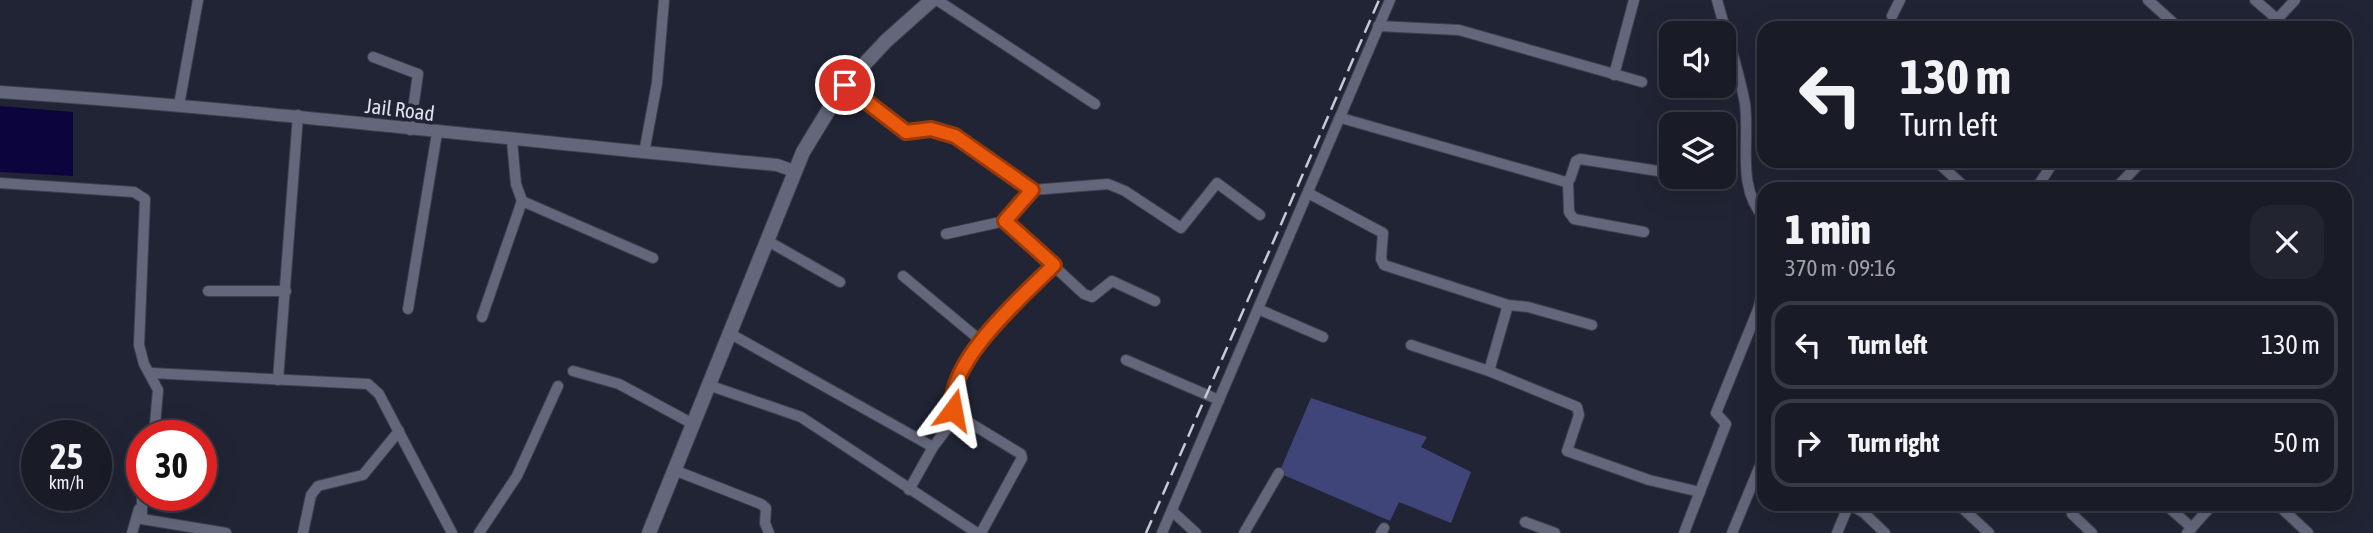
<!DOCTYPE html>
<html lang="en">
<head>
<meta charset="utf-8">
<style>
	:root { --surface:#191b27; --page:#22242f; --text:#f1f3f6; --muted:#9fa1a7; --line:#373944 }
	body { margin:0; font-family:"Asap Condensed",sans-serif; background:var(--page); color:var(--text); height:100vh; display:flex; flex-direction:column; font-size:26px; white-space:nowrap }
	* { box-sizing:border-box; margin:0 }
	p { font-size:23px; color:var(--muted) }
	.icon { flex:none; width:38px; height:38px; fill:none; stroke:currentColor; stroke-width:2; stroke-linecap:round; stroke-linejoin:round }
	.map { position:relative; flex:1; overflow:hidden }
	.sheet { position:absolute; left:1757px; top:182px; width:595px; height:329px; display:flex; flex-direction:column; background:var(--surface); border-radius:21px; box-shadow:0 7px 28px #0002,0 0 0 2px var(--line) }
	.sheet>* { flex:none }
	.top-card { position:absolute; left:1757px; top:21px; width:595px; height:147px; border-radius:21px; box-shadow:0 7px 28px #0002,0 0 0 2px var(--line); background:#191b27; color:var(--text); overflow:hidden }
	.tools { position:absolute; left:1659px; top:21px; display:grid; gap:14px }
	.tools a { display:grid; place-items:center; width:77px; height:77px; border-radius:14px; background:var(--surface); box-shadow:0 7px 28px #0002,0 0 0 2px var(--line); font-size:35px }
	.speed { position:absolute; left:21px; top:420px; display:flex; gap:14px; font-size:35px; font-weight:700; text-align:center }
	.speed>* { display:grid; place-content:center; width:91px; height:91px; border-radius:50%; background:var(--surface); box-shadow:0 7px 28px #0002,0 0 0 2px var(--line); line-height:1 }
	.speed small { font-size:18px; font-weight:400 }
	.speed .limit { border:10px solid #d22; background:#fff; color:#111 }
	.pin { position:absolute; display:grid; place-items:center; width:60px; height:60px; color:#fff; margin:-30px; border:4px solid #fff; border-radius:50%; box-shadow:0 2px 7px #0007 }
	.me { position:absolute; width:77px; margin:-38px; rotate:13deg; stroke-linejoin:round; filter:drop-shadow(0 0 5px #0008) }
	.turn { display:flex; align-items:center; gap:24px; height:147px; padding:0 28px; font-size:32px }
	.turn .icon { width:91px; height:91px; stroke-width:2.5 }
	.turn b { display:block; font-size:49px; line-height:60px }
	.round { display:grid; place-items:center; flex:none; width:74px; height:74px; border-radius:21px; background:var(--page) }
	.overview { display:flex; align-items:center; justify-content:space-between; height:119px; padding:0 28px }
	h1 { font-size:42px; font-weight:800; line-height:52px }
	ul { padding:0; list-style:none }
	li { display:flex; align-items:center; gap:21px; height:88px; margin:0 14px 10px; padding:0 14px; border:4px solid var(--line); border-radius:21px }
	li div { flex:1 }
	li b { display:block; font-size:26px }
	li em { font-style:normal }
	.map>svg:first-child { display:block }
	.park { fill:#404579 }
	.water { fill:#0c043c }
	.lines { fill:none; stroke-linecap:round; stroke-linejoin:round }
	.minor-casing { stroke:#3e404d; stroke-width:12 }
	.tertiary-casing { stroke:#3e404d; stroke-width:14 }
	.secondary-casing { stroke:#3e404d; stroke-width:16 }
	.minor { stroke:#64677b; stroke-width:10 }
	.tertiary { stroke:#64677b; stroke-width:12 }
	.secondary { stroke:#64677b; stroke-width:14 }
	.rail { stroke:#c7cad5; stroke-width:2.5; stroke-dasharray:14 7; stroke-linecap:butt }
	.route-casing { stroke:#983908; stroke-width:18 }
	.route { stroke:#ea580c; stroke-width:12 }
	.labels { text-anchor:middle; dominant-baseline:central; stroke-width:7; stroke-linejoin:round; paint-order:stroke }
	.street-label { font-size:21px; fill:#dfe1ec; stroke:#212434 }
</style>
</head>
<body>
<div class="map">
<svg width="2373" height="533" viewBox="0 0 2373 533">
	<rect width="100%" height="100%" fill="#212434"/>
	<polygon class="park" points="1311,398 1427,437 1421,447 1471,472 1451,523 1399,502 1390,521 1279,473"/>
	<polygon class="water" points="0,106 73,112 73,176 0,172"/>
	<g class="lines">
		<defs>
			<g id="minor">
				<polyline points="937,0 1095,104"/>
				<path d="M1717,0C1726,34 1739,69 1745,104C1750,143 1736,186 1764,218"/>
				<polyline points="2148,0 2179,28"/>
				<polyline points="2255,0 2277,19"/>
				<polyline points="1892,16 1900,0"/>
				<polyline points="1378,26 1459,30 1642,82"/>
				<polyline points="2269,28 2295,0"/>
				<polyline points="373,57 418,74 410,130"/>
				<polyline points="1614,75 1634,0"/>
				<polyline points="845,85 906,132 940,129 955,136 1032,190 1108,184 1125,191 1181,228 1217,183 1260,215"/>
				<polyline points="179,105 198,0"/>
				<polyline points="1341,118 1566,182 1570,179 1576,161 1580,159 1665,172"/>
				<polyline points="512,141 516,184 522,201 653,258"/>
				<polyline points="644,153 657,83 664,0"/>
				<polyline points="1936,161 1967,189"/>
				<polyline points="1568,182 1569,212 1574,219 1644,232"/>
				<polyline points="0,183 134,192 145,199 139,345 144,364 158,390 154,436"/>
				<polyline points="2036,189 2054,161"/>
				<polyline points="2115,189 2142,161"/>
				<polyline points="1032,190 1005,221 1084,294 1092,297 1112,281 1155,301"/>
				<polyline points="1308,193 1383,233 1381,259 1384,265 1508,305 1528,307 1592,325"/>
				<polyline points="946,234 1005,221"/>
				<polyline points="766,240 840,282"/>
				<polyline points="903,276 980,340 953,393 955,418"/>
				<polyline points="208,291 286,291"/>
				<polyline points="408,309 437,133"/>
				<polyline points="1258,309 1323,337"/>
				<polyline points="482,317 522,201"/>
				<polyline points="729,333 933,447"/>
				<polyline points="980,340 1053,265"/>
				<polyline points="1411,345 1489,371 1577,407 1579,415 1567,451 1649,480 1700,492"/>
				<polyline points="1126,360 1219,400"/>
				<polyline points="573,371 619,384 693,424"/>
				<polyline points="1489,371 1508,305"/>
				<polyline points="151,373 368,384 379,394 452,533"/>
				<polyline points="278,380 298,115"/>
				<polyline points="708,385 801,417 977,533"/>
				<polyline points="674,470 761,504 766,508 765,523 769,533"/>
				<polyline points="909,490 933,447 955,418 965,420 1021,454 1022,458 981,533"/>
				<polyline points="142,494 142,519 226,533"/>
				<polyline points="1958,504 1989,533"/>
				<polyline points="2077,504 2072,514 2092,533"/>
				<polyline points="2165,504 2192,528"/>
				<polyline points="2277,504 2308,533"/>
				<polyline points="1172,511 1196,533"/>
				<polyline points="1525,522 1555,533"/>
				<polyline points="132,533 139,509"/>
				<polyline points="303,533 311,495 318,486 363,475 399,431"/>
				<polyline points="479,533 517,476 558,386"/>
				<polyline points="1162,533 1390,0"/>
				<polyline points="1244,533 1279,473"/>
				<polyline points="1381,533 1384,528"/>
				<polyline points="1684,533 1726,424 1716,413 1759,307 1764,283"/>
				<polyline points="1732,533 1764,456"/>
				<polyline points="1837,533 1847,509 1852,506 1863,512 1885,533"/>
				<polyline points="2187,533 2213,504"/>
			</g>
			<path id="tertiary" d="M0,92C260,109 518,141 777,165L794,171"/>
			<polyline id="secondary" points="649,533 803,152 842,88 886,41 932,0"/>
		</defs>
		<use href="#minor" class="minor-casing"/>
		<use href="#tertiary" class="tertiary-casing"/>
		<use href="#secondary" class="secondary-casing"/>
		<use href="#minor" class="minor"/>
		<use href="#tertiary" class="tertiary"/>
		<use href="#secondary" class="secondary"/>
		<polyline class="rail" points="1146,533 1379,0"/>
	</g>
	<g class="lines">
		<defs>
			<path id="route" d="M845,85L906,132L931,129L955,136L1032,190L1005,221L1054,265C1023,296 945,363 953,410"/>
		</defs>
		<use href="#route" class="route-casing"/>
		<use href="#route" class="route"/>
	</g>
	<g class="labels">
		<g class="street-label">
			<text transform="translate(400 109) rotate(7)">Jail Road</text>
		</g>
	</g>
</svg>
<div class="tools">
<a><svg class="icon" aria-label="sound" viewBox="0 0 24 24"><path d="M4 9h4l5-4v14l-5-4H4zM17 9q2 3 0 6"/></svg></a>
<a><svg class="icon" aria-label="layers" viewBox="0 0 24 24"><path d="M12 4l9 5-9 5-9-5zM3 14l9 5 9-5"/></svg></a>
</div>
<div class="speed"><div>25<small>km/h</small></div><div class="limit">30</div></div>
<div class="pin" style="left:845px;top:85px;background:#d93025"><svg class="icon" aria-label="arrive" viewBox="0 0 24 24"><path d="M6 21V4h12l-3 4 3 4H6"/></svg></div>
<svg class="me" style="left:953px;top:410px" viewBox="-20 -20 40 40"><path d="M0-17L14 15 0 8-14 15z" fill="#ea580c" stroke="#fff" stroke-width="4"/></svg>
<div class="top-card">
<div class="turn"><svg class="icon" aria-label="left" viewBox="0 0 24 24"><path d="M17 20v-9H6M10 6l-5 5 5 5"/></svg><div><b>130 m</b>Turn left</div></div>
</div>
<section class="sheet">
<div class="overview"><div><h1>1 min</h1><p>370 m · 09:16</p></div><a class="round"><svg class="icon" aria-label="close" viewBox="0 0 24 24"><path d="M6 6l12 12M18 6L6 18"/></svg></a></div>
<ul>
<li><svg class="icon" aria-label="left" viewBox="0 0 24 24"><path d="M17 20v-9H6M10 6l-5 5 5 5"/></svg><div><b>Turn left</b></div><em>130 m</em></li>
<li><svg class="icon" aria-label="right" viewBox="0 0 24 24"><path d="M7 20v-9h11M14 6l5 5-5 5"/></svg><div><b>Turn right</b></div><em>50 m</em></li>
</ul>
</section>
</div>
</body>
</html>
